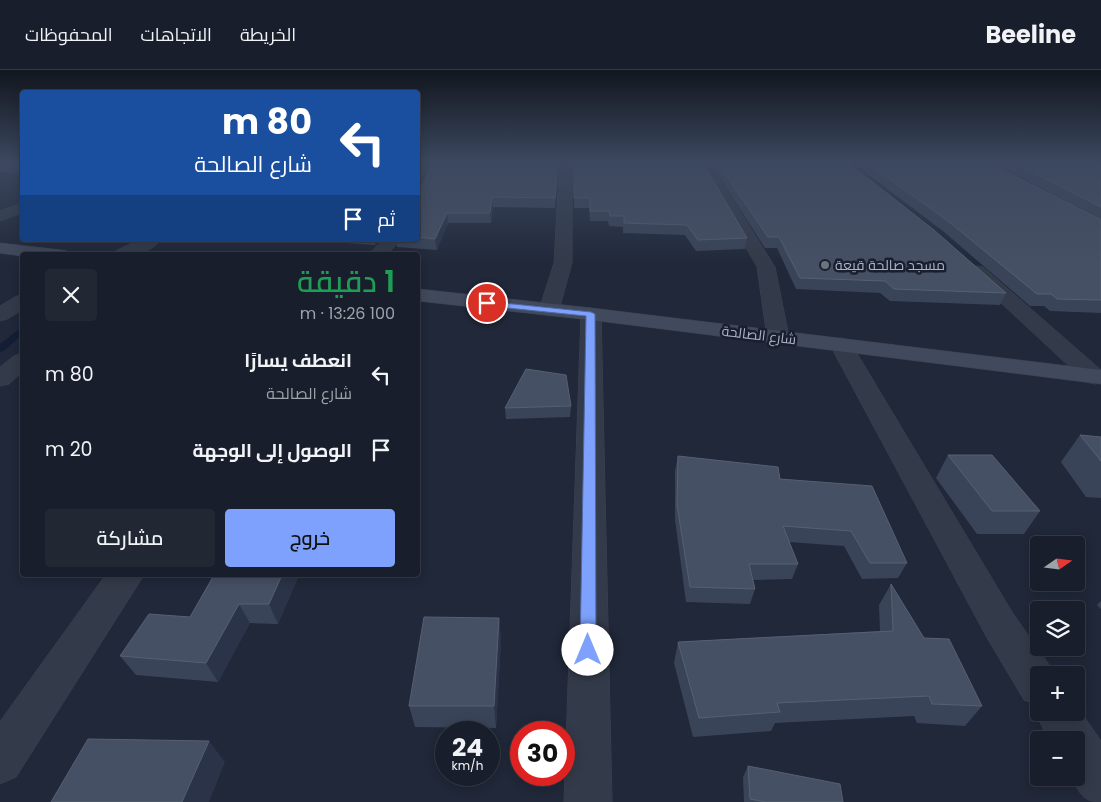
<!DOCTYPE html>
<html lang="ar">
<head>
<meta charset="utf-8">
<style>
	:root { --surface:#181e2b; --page:#212733; --text:#f1f3f6; --muted:#9fa2a9; --line:#363c47; --accent:#7da1fc }
	body { margin:0; font-family:Poppins,Cairo,sans-serif; background:var(--page); color:var(--text); direction:rtl; height:100vh; display:flex; flex-direction:column; font-size:19px; white-space:nowrap }
	* { box-sizing:border-box; margin:0 }
	p { font-size:16px; color:var(--muted) }
	.icon { flex:none; width:28px; height:28px; fill:none; stroke:currentColor; stroke-width:2; stroke-linecap:round; stroke-linejoin:round }
	.map { position:relative; flex:1; overflow:hidden; direction:ltr }
	.sheet { position:absolute; left:20px; top:182px; width:400px; height:325px; display:flex; flex-direction:column; background:var(--surface); border-radius:5px; box-shadow:0 2px 12px #0003,0 0 0 1px var(--line); direction:rtl }
	.sheet>* { flex:none }
	.banner { position:absolute; left:20px; top:20px; width:400px; height:152px; border-radius:5px; box-shadow:0 2px 12px #0003,0 0 0 1px var(--line); direction:rtl; background:#1a4fa0; color:#fff; overflow:hidden }
	.needle { width:32px; rotate:76deg }
	.fabs { position:absolute; left:1030px; top:466px; display:grid; gap:10px }
	.fabs a { display:grid; place-items:center; width:55px; height:55px; border-radius:5px; background:var(--surface); box-shadow:0 2px 12px #0003,0 0 0 1px var(--line); font-size:25px }
	.speed { position:absolute; left:435px; top:651px; display:flex; gap:10px; font-size:25px; font-weight:700; text-align:center }
	.speed>* { display:grid; place-content:center; width:65px; height:65px; border-radius:50%; background:var(--surface); box-shadow:0 2px 12px #0003,0 0 0 1px var(--line); line-height:1 }
	.speed small { font-size:12px; font-weight:400 }
	.speed .limit { border:8px solid #d22; background:#fff; color:#111 }
	.pin { position:absolute; display:grid; place-items:center; width:42px; height:42px; color:#fff; margin:-21px; border:2px solid #fff; border-radius:50%; box-shadow:0 1px 5px #0007 }
	.me { position:absolute; width:55px; margin:-28px; rotate:0deg; stroke-linejoin:round; filter:drop-shadow(0 0 4px #0008) }
	.turn { display:flex; align-items:center; gap:18px; height:105px; padding:0 25px; font-size:22px }
	.turn .icon { width:65px; height:65px; stroke-width:2.5 }
	.turn b { display:block; font-size:35px; line-height:42px }
	.then { display:flex; align-items:center; height:48px; padding:0 25px; background:#0003; gap:10px; font-size:19px }
	.round { display:grid; place-items:center; flex:none; width:52px; height:52px; border-radius:5px; background:var(--page) }
	.overview { display:flex; align-items:center; justify-content:space-between; height:85px; padding:0 25px }
	h1 { font-size:30px; font-weight:600; line-height:38px; color:#1e9e55 }
	.primary-button { display:flex; gap:10px; margin-top:auto; padding:10px 25px }
	.primary-button a { flex:1; height:58px; border-radius:5px; background:var(--accent); color:#111; font-size:20px; font-weight:600; line-height:58px; text-align:center }
	.primary-button a+a { background:var(--page); color:var(--text) }
	ul { padding:0; list-style:none }
	li { display:flex; align-items:center; gap:15px; height:75px; padding:0 25px }
	li div { flex:1 }
	li b { display:block; font-size:19px }
	li em { font-style:normal }
	header { display:flex; align-items:center; gap:30px; box-sizing:border-box; height:70px; padding:0 25px; background:var(--surface); border-bottom:1px solid var(--line) }
	header strong { font-size:24px }
	nav { display:flex; gap:28px; margin-inline-start:auto; font-size:18px }
	.map>svg:first-child { display:block }
	.lines { fill:none; stroke-linecap:round; stroke-linejoin:round }
	.stream { fill:#131e36; fill-rule:evenodd }
	.minor-casing { stroke:#3d4353; stroke-width:1 }
	.secondary-casing { stroke:#3d4353; stroke-width:1 }
	.minor { fill:#333a49; fill-rule:evenodd }
	.secondary { fill:#41495c; fill-rule:evenodd }
	.wall { fill:#3a4458 }
	.shaded-wall { fill:#2a3347 }
	.building { fill:#465064; stroke:#566073 }
	.route { fill:#7da1fc; stroke:#5169a4 }
	.worship-dot { fill:#6b7280; stroke:#191f2e; stroke-width:2 }
	.labels { text-anchor:middle; dominant-baseline:central; stroke-width:5; stroke-linejoin:round; paint-order:stroke }
	.far-poi-label { font-size:14px; fill:#aeb5c6; stroke:#191f2e; text-anchor:start }
	.far-street-label { font-size:14px; fill:#aeb5c6; stroke:#191f2e }
</style>
</head>
<body>
<header>
<strong>Beeline</strong>
<nav><a>الخريطة</a><a>الاتجاهات</a><a>المحفوظات</a></nav>
</header>
<div class="map">
<svg width="1101" height="732" viewBox="0 0 1101 732">
	<rect width="100%" height="100%" fill="#202839"/>
	<g class="lines">
		<polygon class="stream" points="22,257 22,265 4,281 0,282 0,274"/>
		<defs>
			<g id="minor">
				<polygon points="427,92 439,92 425,121 423,124 418,125 418,109"/>
				<polygon points="560,92 572,92 572,193 559,240 556,244 549,246 542,244 539,240 554,193"/>
				<polygon points="697,92 709,92 775,197 789,267 786,272 778,274 770,272 767,267 757,197"/>
				<polygon points="22,134 22,143 0,151 0,141"/>
				<path d="M139,170H160C150,185 129,185 113,185L116,181Z"/>
				<polygon points="383,170 400,170 387,185 368,185"/>
				<polygon points="977,196 983,197 1101,300 1101,313 1095,314 1086,312 971,205 968,201 971,197"/>
				<polygon points="22,225 22,240 7,249 0,251 0,236 15,227"/>
				<polygon points="591,238 598,240 601,244 612,732 564,732 581,244 584,240"/>
				<path d="M841,268L849,270L852,275L1012,542L1054,602L1055,605H1039V642H1076V635L1101,671V732C1082,732 1080,722 1071,708H1076V670H1049L1035,642L1037,635L1024,630L986,566L830,275L833,270Z"/>
				<polygon points="22,284 22,302 9,314 0,316 0,297 14,286"/>
				<polygon points="106,505 144,505 16,707 0,714 0,652"/>
			</g>
			<g id="secondary">
				<polygon points="0,173 61,180 67,181 70,185 22,186 0,183"/>
				<polygon points="418,219 591,238 1101,300 1101,314 591,250 418,231"/>
			</g>
		</defs>
		<use href="#minor" class="minor-casing"/>
		<use href="#secondary" class="secondary-casing"/>
		<use href="#minor" class="minor"/>
		<use href="#secondary" class="secondary"/>
	</g>
	<g class="wall">
		<polygon points="0,92 22,92 20,103 0,102"/>
		<polygon points="558,92 555,138 493,137 491,153 448,153 437,180 397,177 396,170 418,170 418,117"/>
		<polygon points="574,92 747,168 745,179 696,181 685,165 623,163 623,157 609,156 608,151 590,151 589,138 574,138"/>
		<polygon points="710,92 847,92 1006,223 1000,235 890,231 880,223 796,219 777,178 765,178"/>
		<polygon points="852,92 988,92 1101,150 1101,243 1050,241 1044,236 1030,236 944,162"/>
		<polygon points="992,92 1101,92 1101,150"/>
		<polygon points="346,170 381,170 375,175 346,173"/>
		<polygon points="571,336 570,347 506,349 505,338"/>
		<polygon points="1080,365 1101,367 1101,428 1086,427 1061,392"/>
		<polygon points="948,385 1040,441 1024,464 977,464 936,408"/>
		<polygon points="678,386 780,409 907,493 898,508 862,509 844,476 789,472 798,494 792,509 753,510 755,519 750,534 686,532 675,450 675,401"/>
		<polygon points="214,505 299,505 278,554 250,553 218,612 136,605 120,586 190,547"/>
		<polygon points="891,514 924,568 982,636 965,656 917,653 914,646 775,653 771,661 693,667 674,593 678,572 880,561 879,535"/>
		<polygon points="1101,531 1101,539 1097,535"/>
		<polygon points="499,548 501,571 496,658 415,657 409,636"/>
		<polygon points="748,696 843,732 744,732 743,707"/>
	</g>
	<g class="shaded-wall">
		<polygon points="419,92 425,92 418,106 418,95"/>
		<polygon points="22,93 22,102 20,103 16,96"/>
		<polygon points="492,127 493,137 491,153 490,143"/>
		<polygon points="447,143 448,153 437,180 435,169"/>
		<polygon points="374,170 381,170 375,175"/>
		<polygon points="282,505 299,505 278,554 269,534"/>
		<polygon points="239,534 250,553 218,612 206,593"/>
		<polygon points="499,548 501,571 496,658 494,636"/>
		<polygon points="209,671 225,692 209,732 182,732"/>
	</g>
	<g class="building">
		<polygon points="0,92 22,92 22,93 16,96 0,95"/>
		<polygon points="434,92 558,92 555,128 492,127 490,143 447,143 435,169 418,167 418,117 422,116"/>
		<polygon points="574,92 702,92 747,168 698,170 687,155 624,153 624,146 610,146 609,141 590,141 590,128 574,128"/>
		<polygon points="717,92 847,92 934,160 1006,223 894,219 885,211 800,208 779,167 768,167"/>
		<polygon points="866,92 988,92 1101,150 1101,230 1057,229 1051,224 1037,224 948,151"/>
		<polygon points="1013,92 1101,92 1101,137"/>
		<polygon points="526,299 566,305 571,336 505,338"/>
		<polygon points="1080,365 1101,367 1101,391"/>
		<polygon points="948,385 992,385 1040,441 992,441"/>
		<polygon points="678,386 778,397 780,409 872,416 907,493 870,493 851,461 783,456 798,494 749,494 755,519 690,517 677,435"/>
		<polygon points="214,505 282,505 269,534 239,534 206,593 120,586 149,544 190,547"/>
		<polygon points="891,514 924,568 949,569 982,636 932,634 929,626 777,633 780,642 699,648 678,572 893,561"/>
		<polygon points="424,547 499,548 494,636 409,636"/>
		<polygon points="88,669 209,671 182,732 51,732"/>
		<polygon points="748,696 840,714 843,732 766,732 750,729"/>
	</g>
	<linearGradient id="sky" x2="0" y2="1"><stop stop-color="#12161f"/><stop offset="0.47" stop-color="#3c485f"/><stop offset="1" stop-color="#3c485f" stop-opacity="0"/></linearGradient>
	<rect width="1101" height="195" fill="url(#sky)"/>
	<polygon class="route" points="484,231 591,242 595,244 596,580 594,585 588,587 582,585 580,580 586,246 487,236 483,233"/>
	<circle class="worship-dot" cx="825" cy="195" r="5"/>
	<g class="labels">
		<g class="far-poi-label">
			<text x="835" y="195">مسجد صالحة قيعة</text>
		</g>
		<g class="far-street-label">
			<text transform="translate(759 265) rotate(7)">شارع الصالحة</text>
		</g>
	</g>
</svg>
<div class="fabs">
<a><svg class="needle" viewBox="-14 -14 28 28"><path d="M0-13l5 13h-10z" fill="#e53935"/><path d="M0 13l5-13h-10z" fill="#9fa2a9"/></svg></a>
<a><svg class="icon" aria-label="layers" viewBox="0 0 24 24"><path d="M12 4l9 5-9 5-9-5zM3 14l9 5 9-5"/></svg></a>
<a>+</a>
<a>−</a>
</div>
<div class="speed"><div>24<small>km/h</small></div><div class="limit">30</div></div>
<div class="pin" style="left:487px;top:233px;background:#d93025"><svg class="icon" aria-label="arrive" viewBox="0 0 24 24"><path d="M6 21V4h12l-3 4 3 4H6"/></svg></div>
<svg class="me" style="left:588px;top:580px" viewBox="-20 -20 40 40"><circle r="19" fill="#fff"/><path d="M0-13L10 11 0 6-10 11z" fill="#7da1fc"/></svg>
<div class="banner">
<div class="turn"><svg class="icon" aria-label="left" viewBox="0 0 24 24"><path d="M17 20v-9H6M10 6l-5 5 5 5"/></svg><div><b>80 m</b>شارع الصالحة</div></div>
<div class="then">ثم<svg class="icon" aria-label="arrive" viewBox="0 0 24 24"><path d="M6 21V4h12l-3 4 3 4H6"/></svg></div>
</div>
<section class="sheet">
<div class="overview"><div><h1>1 دقيقة</h1><p>100 m · 13:26</p></div><a class="round"><svg class="icon" aria-label="close" viewBox="0 0 24 24"><path d="M6 6l12 12M18 6L6 18"/></svg></a></div>
<ul>
<li><svg class="icon" aria-label="left" viewBox="0 0 24 24"><path d="M17 20v-9H6M10 6l-5 5 5 5"/></svg><div><b>انعطف يسارًا</b><p>شارع الصالحة</p></div><em>80 m</em></li>
<li><svg class="icon" aria-label="arrive" viewBox="0 0 24 24"><path d="M6 21V4h12l-3 4 3 4H6"/></svg><div><b>الوصول إلى الوجهة</b></div><em>20 m</em></li>
</ul>
<div class="primary-button"><a>خروج</a><a>مشاركة</a></div>
</section>
</div>
</body>
</html>
